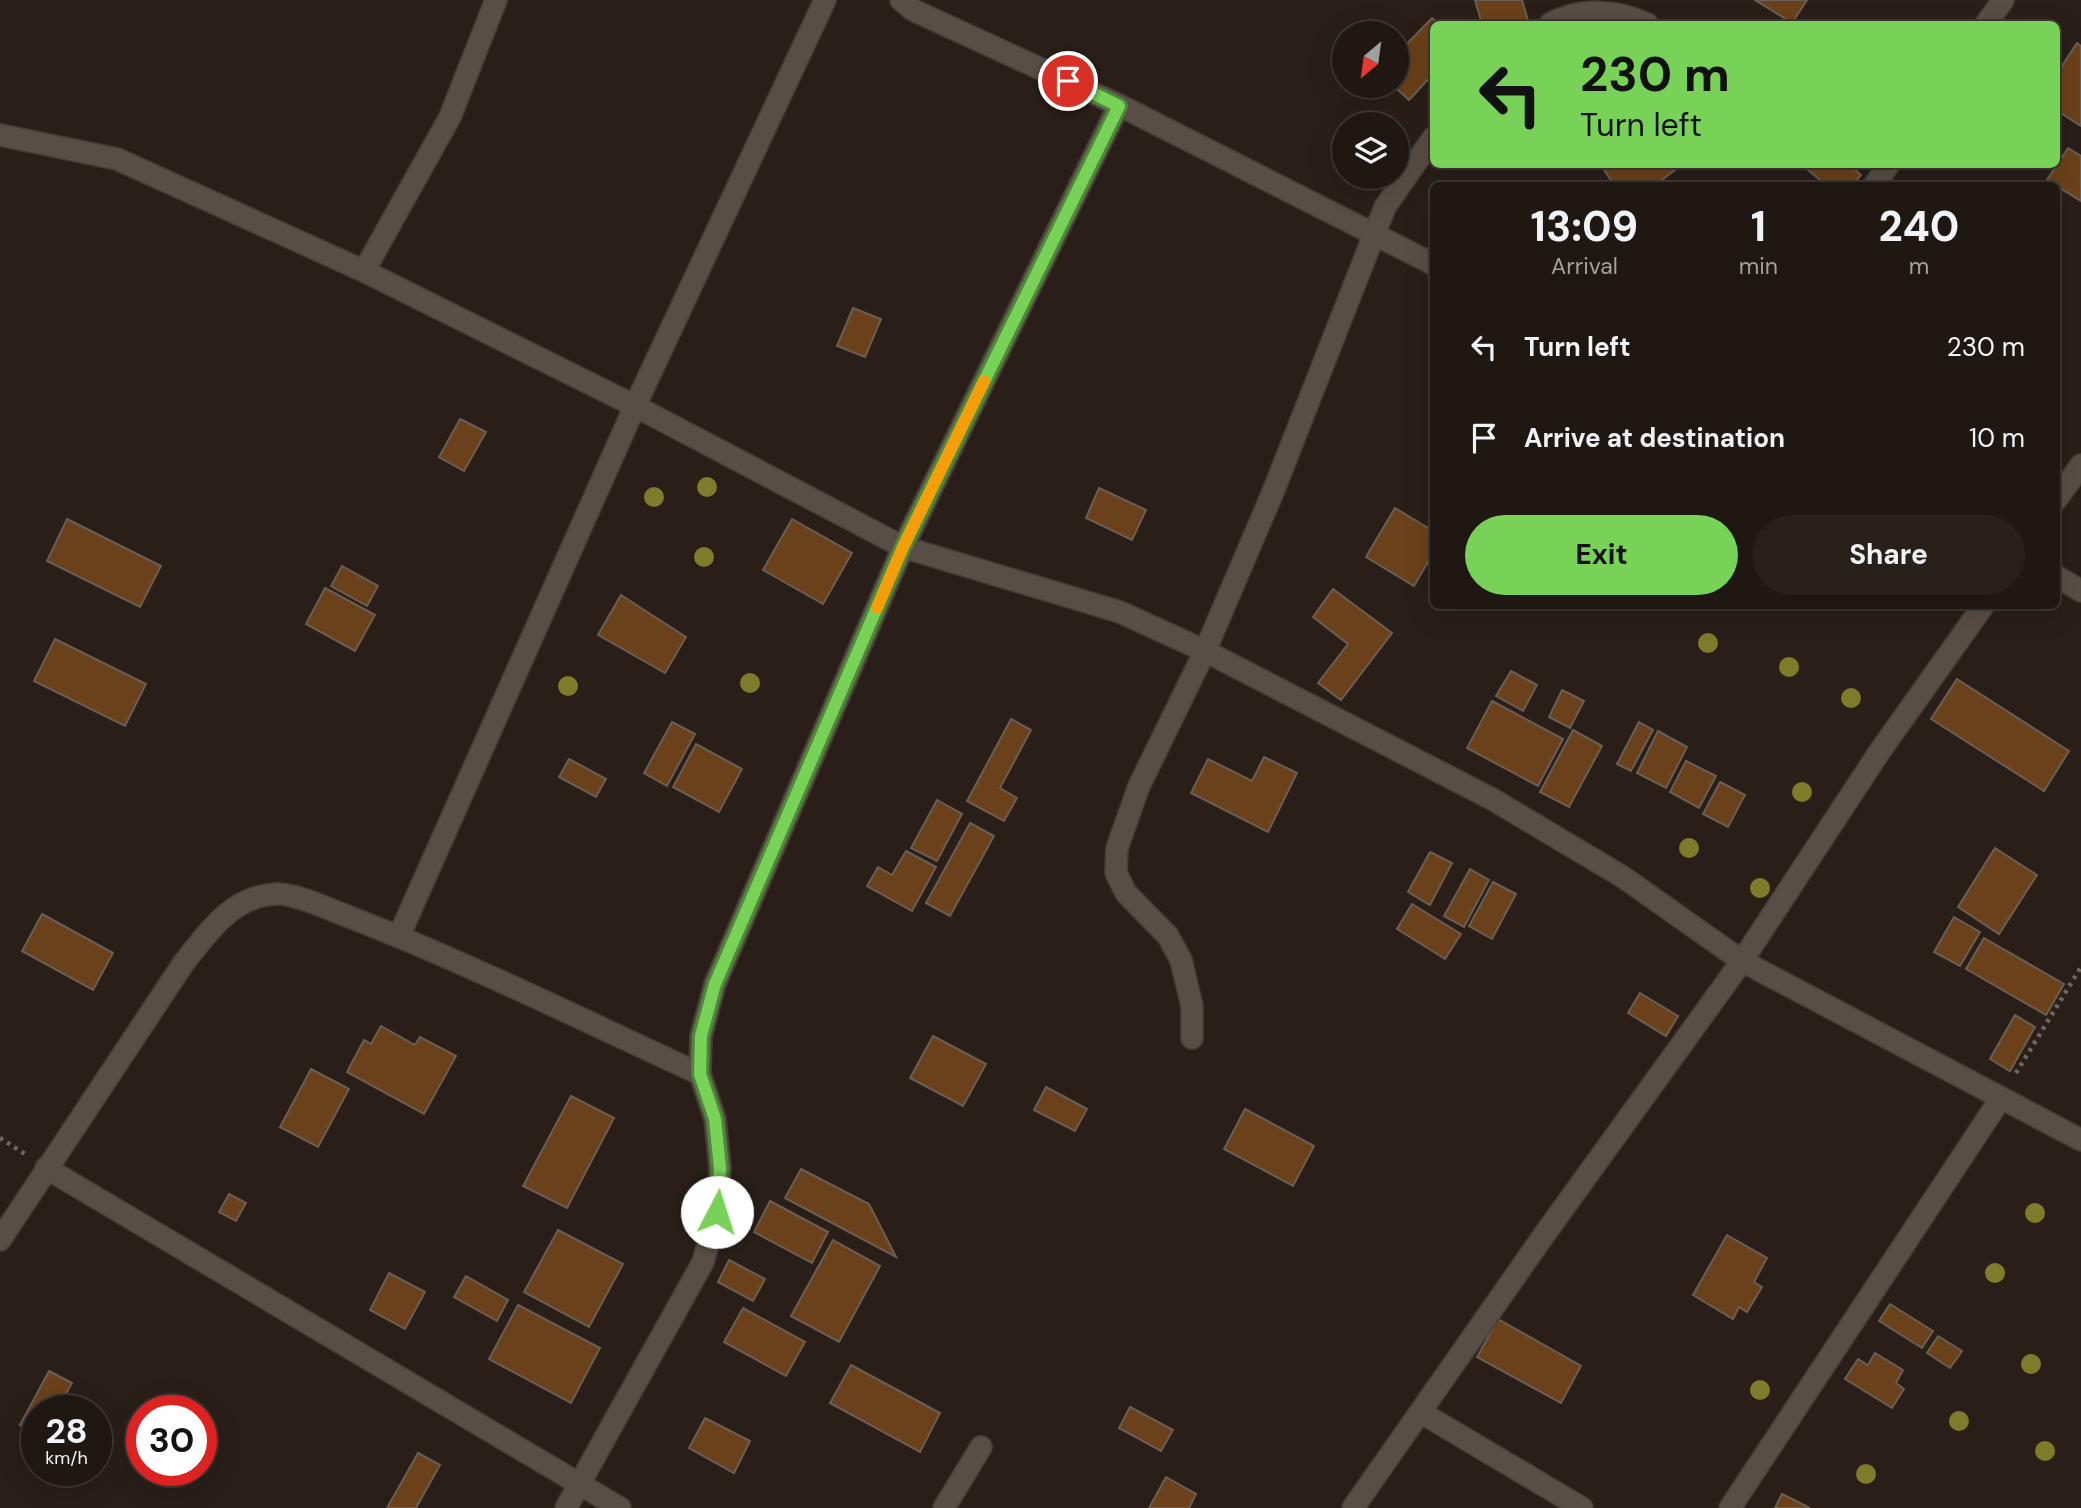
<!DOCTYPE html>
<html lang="en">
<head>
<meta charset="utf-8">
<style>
	:root { --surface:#1f1712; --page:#27201b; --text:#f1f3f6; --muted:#a19f9f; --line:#3c3632; --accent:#78d258 }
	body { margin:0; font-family:"DM Sans",sans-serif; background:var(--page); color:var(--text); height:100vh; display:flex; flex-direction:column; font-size:26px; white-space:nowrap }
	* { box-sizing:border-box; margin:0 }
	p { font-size:23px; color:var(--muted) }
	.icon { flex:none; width:38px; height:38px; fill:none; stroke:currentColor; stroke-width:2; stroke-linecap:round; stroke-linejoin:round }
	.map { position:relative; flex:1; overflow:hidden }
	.details { position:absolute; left:1430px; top:182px; width:630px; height:427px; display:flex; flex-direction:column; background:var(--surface); border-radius:10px; box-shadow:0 7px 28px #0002,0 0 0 2px var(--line) }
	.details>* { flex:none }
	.banner { position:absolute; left:1430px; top:21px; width:630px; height:147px; border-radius:10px; box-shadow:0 7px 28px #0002,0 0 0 2px var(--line); background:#78d258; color:#111; overflow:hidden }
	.needle { width:46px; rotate:209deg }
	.buttons { position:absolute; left:1332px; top:21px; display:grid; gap:14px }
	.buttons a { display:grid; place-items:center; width:77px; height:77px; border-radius:50%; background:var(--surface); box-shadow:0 7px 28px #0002,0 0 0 2px var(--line); font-size:35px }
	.speed { position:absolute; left:21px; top:1395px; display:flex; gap:14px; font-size:35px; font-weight:700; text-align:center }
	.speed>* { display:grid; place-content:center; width:91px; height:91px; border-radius:50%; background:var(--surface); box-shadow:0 7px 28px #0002,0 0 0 2px var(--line); line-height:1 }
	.speed small { font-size:18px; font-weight:400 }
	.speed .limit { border:10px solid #d22; background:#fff; color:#111 }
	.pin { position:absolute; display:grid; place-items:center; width:60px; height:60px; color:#fff; margin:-30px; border:4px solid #fff; border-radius:50%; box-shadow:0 2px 7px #0007 }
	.me { position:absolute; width:77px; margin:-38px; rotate:5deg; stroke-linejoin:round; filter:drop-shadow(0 0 5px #0008) }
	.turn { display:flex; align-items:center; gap:24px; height:147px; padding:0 35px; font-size:32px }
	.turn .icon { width:91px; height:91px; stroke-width:2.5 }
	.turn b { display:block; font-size:49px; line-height:60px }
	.eta { display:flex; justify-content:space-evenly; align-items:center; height:119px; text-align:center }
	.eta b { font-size:42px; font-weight:700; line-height:49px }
	.cta { display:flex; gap:14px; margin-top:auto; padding:14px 35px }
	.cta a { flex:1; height:80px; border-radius:42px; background:var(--accent); color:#111; font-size:28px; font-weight:700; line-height:80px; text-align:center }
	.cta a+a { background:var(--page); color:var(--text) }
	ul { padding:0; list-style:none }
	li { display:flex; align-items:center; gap:21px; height:91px; padding:0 35px }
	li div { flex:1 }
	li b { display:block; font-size:26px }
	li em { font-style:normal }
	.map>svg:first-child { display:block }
	.building { fill:#6a411a; stroke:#6a5e55; stroke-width:2 }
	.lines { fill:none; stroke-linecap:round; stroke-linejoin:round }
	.street-casing { stroke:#443c37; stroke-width:24 }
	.path { stroke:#706761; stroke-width:4.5; stroke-dasharray:3.5 5; stroke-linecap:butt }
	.street { stroke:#594e45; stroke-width:21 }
	.tree { fill:#7c7c2a }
	.route-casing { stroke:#4e8839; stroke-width:18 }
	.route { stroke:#78d258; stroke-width:12 }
	.slow { stroke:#f59e0b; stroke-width:12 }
</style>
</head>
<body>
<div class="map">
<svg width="2081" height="1508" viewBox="0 0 2081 1508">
	<rect width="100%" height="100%" fill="#291f18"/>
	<g class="building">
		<polygon points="1475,0 1522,0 1528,20 1515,24 1482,24"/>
		<polygon points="1755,0 1807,0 1792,23"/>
		<polygon points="1432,18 1440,24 1433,24 1433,74 1409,100 1394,86 1396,55"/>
		<polygon points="2077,43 2081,46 2081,126 2056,110 2056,75"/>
		<polygon points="2068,148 2081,156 2081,201 2047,180"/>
		<polygon points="1612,164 1671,164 1675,170 1654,186 1615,186 1604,170"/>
		<polygon points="1801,164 1848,164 1861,175 1852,186 1827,186"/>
		<polygon points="853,308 881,319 865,357 837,346"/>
		<polygon points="460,419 486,432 464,471 439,457"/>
		<polygon points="1099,488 1146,510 1132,540 1086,518"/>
		<polygon points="1395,508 1433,531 1433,553 1414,586 1366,557"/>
		<polygon points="67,519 161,566 140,607 47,561"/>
		<polygon points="792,519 852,553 823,604 763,570"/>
		<polygon points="342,566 378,586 367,606 331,586"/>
		<polygon points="325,588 375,615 355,651 306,624"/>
		<polygon points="1333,589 1392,633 1341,700 1318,683 1348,644 1313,617"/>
		<polygon points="621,595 686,637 665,673 598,635"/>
		<polygon points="55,639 146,684 125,726 34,681"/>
		<polygon points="1511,671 1537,685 1523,711 1496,696"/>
		<polygon points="1957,679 2069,751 2044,791 1931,719"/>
		<polygon points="1562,690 1584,701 1570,728 1549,717"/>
		<polygon points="1492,701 1563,739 1538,786 1467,748"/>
		<polygon points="1011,719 1031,730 1000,788 1017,798 1004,821 967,801"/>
		<polygon points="672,722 695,734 667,786 644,773"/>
		<polygon points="1639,722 1653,730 1631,771 1617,764"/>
		<polygon points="1573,730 1602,746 1569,807 1540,792"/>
		<polygon points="1658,731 1687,747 1666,788 1637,773"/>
		<polygon points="696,744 742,769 719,812 673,787"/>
		<polygon points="1264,757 1297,773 1268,832 1191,793 1208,759 1252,781"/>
		<polygon points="569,759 606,779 596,797 559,777"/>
		<polygon points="1686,761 1716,776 1699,808 1670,792"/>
		<polygon points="1720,782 1745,795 1728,827 1703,814"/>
		<polygon points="937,800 962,814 937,861 911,848"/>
		<polygon points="970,823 994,836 950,916 926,903"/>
		<polygon points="1995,848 2037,875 1999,934 1958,907"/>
		<polygon points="906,851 936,867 912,911 867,886 878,867 892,875"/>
		<polygon points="1430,852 1452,863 1430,905 1408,892"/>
		<polygon points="1470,869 1489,880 1464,927 1444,916"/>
		<polygon points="1493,882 1516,894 1492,939 1469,926"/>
		<polygon points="1412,904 1461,934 1445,959 1397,929"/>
		<polygon points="42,914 113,953 93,990 22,951"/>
		<polygon points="1954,917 1980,932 1960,966 1934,952"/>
		<polygon points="1984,938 2064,984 2046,1015 1966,969"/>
		<polygon points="1640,993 1678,1016 1666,1036 1628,1013"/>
		<polygon points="2015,1015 2035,1027 2010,1071 1990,1059"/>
		<polygon points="381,1026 415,1045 420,1037 456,1056 424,1114 347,1072 364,1040 371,1044"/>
		<polygon points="933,1036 986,1064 963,1106 910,1078"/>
		<polygon points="311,1069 349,1089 318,1147 280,1127"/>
		<polygon points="1046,1087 1087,1109 1075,1131 1034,1110"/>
		<polygon points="571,1096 614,1118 567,1208 523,1186"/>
		<polygon points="1245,1109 1314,1146 1293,1186 1224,1149"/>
		<polygon points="801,1169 869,1204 896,1257 785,1198"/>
		<polygon points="229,1194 246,1203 236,1221 219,1212"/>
		<polygon points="770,1201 828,1232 812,1263 754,1232"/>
		<polygon points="558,1230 623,1264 589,1327 524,1292"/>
		<polygon points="1727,1235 1767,1258 1754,1282 1762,1287 1747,1312 1739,1307 1733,1319 1693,1295"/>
		<polygon points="833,1240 880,1266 839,1342 791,1316"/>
		<polygon points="729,1260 765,1279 753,1301 718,1282"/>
		<polygon points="389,1273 425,1292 405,1329 370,1310"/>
		<polygon points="466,1276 508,1300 497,1321 454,1297"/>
		<polygon points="1890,1304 1933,1331 1922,1348 1879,1321"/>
		<polygon points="518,1305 600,1348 571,1403 489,1359"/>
		<polygon points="743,1308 805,1342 786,1376 724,1342"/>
		<polygon points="1498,1319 1581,1366 1561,1403 1477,1357"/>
		<polygon points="1938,1336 1962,1351 1950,1368 1927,1353"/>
		<polygon points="1875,1353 1903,1370 1896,1383 1904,1389 1892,1408 1845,1379 1858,1359 1868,1365"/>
		<polygon points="851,1365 940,1413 920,1452 830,1403"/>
		<polygon points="49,1371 72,1383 57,1410 37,1410 37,1434 20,1425"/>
		<polygon points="1130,1407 1173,1430 1161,1451 1119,1428"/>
		<polygon points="705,1418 750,1441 734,1473 689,1448"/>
		<polygon points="418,1453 440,1465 416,1508 387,1508"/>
		<polygon points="1166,1477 1196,1494 1189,1508 1149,1508"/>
		<polygon points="1782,1494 1810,1508 1775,1508"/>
	</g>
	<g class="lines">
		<defs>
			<g id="street">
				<polyline points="901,0 913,10 1119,105 1433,264"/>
				<path d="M1550,24C1579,8 1617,9 1647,24"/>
				<polyline points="1986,24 2003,0"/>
				<polyline points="0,135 117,159 364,271 635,406 903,547 1120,612 1205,651 1492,799 1623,877 1742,961 2081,1140"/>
				<polyline points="1874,186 1889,164"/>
				<polyline points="364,271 450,117 496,0"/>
				<polyline points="2056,500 2081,465"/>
				<polyline points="2056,576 2081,591"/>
				<polyline points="399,936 635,406 825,0"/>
				<polyline points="1192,1038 1192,1006 1181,960 1168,936 1126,893 1116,873 1117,848 1139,786 1205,651 1273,492 1385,207 1433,138"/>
				<polyline points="46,1168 620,1508"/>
				<path d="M0,1240L183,964C208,932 232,896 276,894C296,893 333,911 352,918C470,964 585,1021 700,1074"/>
				<polyline points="1422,1413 1582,1508"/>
				<polyline points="566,1508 703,1262 717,1212 720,1168 715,1119 700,1074 701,1036 715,984 903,547 1119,105"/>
				<polyline points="944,1508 981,1447"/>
				<polyline points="1353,1508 1544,1235 1742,961 1880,751 1983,606"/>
				<polyline points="1730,1508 2001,1098"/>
			</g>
		</defs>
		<use href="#street" class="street-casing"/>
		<g class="path">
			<polyline points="2016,1073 2081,967"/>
			<polyline points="0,1138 25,1154"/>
		</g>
		<use href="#street" class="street"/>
	</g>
	<g class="tree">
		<circle cx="707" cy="487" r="10"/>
		<circle cx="654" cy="497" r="10"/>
		<circle cx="704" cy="557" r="10"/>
		<circle cx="1708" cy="643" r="10"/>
		<circle cx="1789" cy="667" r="10"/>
		<circle cx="750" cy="683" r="10"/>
		<circle cx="568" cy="686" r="10"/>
		<circle cx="1851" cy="698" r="10"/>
		<circle cx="1802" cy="792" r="10"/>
		<circle cx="1689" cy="848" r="10"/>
		<circle cx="1760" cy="888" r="10"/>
		<circle cx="2035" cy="1213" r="10"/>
		<circle cx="1995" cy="1273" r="10"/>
		<circle cx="2031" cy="1364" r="10"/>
		<circle cx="1760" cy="1390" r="10"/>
		<circle cx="1959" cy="1421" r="10"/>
		<circle cx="2045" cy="1451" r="10"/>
		<circle cx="1866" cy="1474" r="10"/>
	</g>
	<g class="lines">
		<defs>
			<polyline id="route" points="717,1212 720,1168 715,1119 700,1074 701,1036 715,984 903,547 1119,106 1068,81"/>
		</defs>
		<use href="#route" class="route-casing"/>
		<use href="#route" class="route"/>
		<polyline class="slow" points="877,608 903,547 984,381"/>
	</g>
</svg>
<div class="buttons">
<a><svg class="needle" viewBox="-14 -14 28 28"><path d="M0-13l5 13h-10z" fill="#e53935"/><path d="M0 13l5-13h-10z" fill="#a19f9f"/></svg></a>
<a><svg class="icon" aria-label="layers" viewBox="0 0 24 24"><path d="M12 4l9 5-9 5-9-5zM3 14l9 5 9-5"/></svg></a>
</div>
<div class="speed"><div>28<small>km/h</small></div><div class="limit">30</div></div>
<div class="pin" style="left:1068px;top:81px;background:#d93025"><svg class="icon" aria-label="arrive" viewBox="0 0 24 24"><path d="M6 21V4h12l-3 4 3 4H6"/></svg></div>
<svg class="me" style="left:717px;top:1212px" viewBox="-20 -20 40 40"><circle r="19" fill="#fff"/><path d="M0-13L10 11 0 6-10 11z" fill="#78d258"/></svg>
<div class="banner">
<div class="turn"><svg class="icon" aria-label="left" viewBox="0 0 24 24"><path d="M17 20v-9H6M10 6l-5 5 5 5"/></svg><div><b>230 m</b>Turn left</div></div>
</div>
<section class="details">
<div class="eta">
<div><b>13:09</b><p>Arrival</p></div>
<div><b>1</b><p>min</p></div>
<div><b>240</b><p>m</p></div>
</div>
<ul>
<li><svg class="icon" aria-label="left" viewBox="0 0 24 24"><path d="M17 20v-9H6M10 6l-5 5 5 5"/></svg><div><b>Turn left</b></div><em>230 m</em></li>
<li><svg class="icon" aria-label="arrive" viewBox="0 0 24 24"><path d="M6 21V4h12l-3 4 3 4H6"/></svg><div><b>Arrive at destination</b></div><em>10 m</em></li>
</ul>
<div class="cta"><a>Exit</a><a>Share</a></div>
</section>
</div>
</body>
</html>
